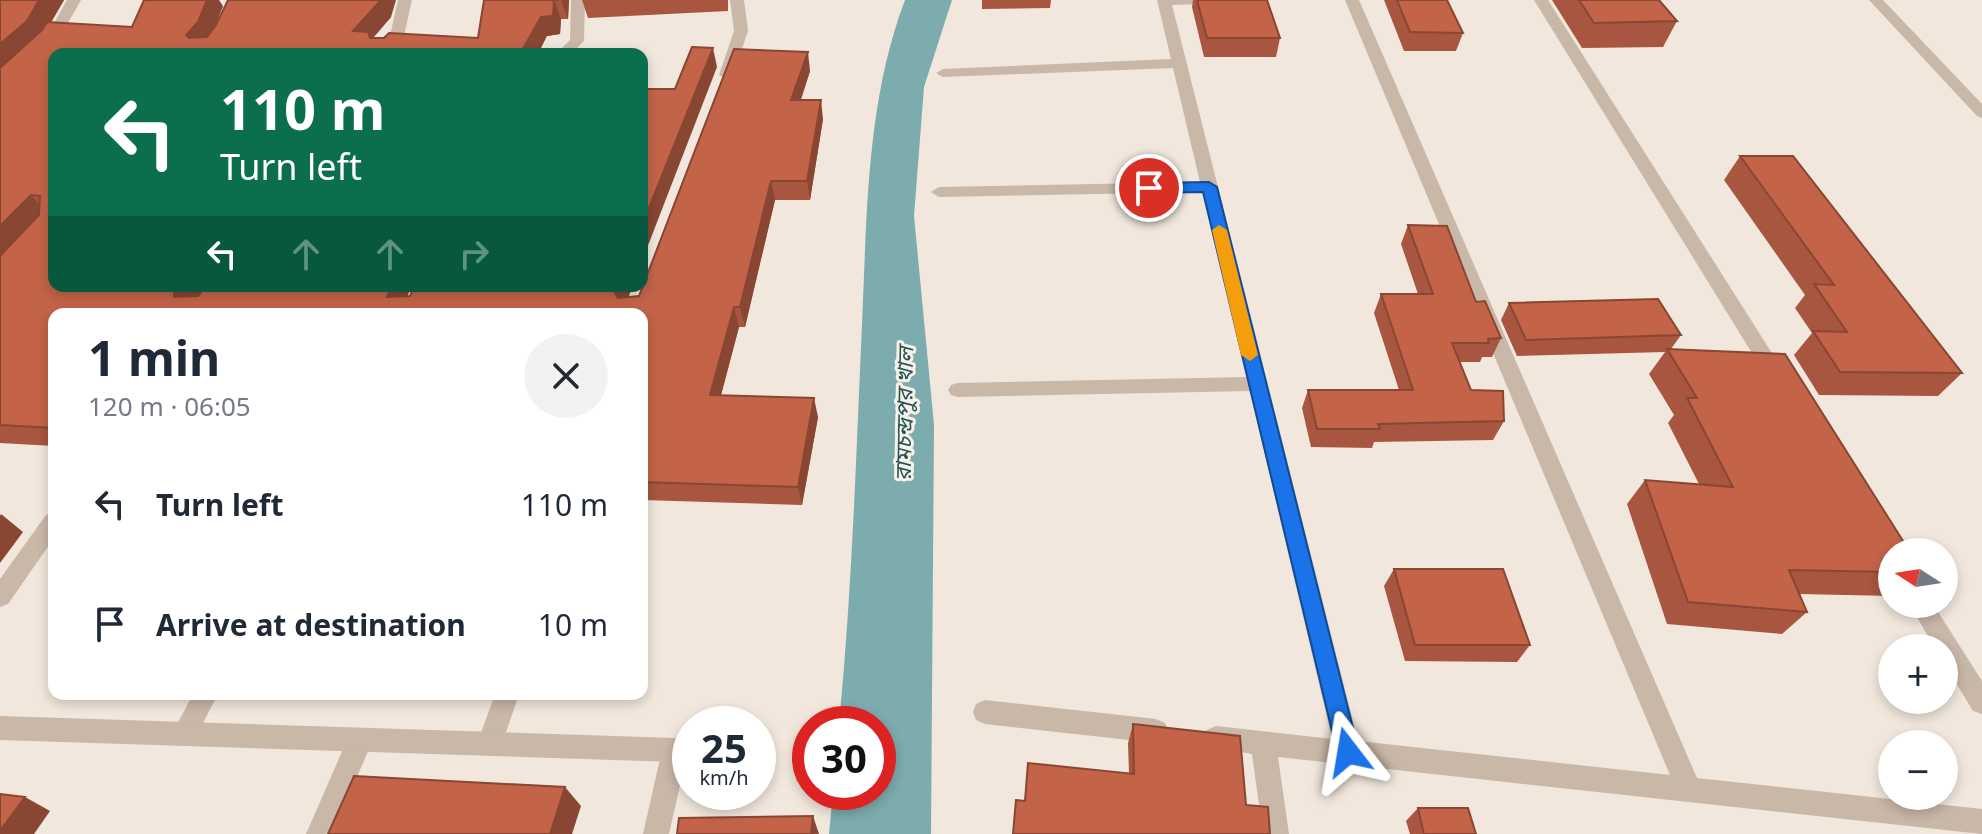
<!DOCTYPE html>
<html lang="en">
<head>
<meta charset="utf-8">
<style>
	:root { --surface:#fff; --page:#f2f2f3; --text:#1f2937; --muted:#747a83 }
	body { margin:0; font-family:"Noto Sans","Noto Sans Bengali",sans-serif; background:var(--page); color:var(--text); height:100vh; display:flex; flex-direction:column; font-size:30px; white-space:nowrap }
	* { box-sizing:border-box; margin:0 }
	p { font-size:26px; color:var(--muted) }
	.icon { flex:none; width:44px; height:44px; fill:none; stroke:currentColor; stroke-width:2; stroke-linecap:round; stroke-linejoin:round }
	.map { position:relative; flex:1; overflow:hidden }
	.details { position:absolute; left:48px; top:308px; width:600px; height:392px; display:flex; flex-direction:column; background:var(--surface); border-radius:16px; box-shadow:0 4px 12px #0003 }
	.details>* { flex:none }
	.top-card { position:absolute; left:48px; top:48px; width:600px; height:244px; border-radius:16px; box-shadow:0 4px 12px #0003; background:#0b6e4f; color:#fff; overflow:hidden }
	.needle { width:52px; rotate:282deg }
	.tools { position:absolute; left:1878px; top:538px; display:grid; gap:16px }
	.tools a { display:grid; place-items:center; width:80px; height:80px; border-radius:50%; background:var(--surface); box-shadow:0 4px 12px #0003; font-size:40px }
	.speed { position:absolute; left:672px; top:706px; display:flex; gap:16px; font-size:40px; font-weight:700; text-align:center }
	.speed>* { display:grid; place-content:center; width:104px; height:104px; border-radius:50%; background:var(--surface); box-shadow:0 4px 12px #0003; line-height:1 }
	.speed small { font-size:20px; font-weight:400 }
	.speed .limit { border:12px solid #d22; background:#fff; color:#111 }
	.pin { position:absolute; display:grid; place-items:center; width:68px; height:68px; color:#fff; margin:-34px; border:4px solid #fff; border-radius:50%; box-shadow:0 2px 8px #0007 }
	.me { position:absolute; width:88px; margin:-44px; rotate:346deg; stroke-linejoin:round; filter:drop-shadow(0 0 6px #0008) }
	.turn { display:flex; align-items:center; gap:28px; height:168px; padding:0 40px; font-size:36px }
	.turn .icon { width:104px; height:104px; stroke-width:2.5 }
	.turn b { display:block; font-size:56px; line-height:68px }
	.lanes { display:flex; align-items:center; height:76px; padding:0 40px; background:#0003; justify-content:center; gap:40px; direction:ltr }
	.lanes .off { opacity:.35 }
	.round { display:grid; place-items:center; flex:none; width:84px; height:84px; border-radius:42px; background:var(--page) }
	.summary { display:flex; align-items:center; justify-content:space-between; height:136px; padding:0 40px }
	h1 { font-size:48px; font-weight:700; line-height:60px }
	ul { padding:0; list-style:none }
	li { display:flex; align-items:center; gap:24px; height:120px; padding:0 40px }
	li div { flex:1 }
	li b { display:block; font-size:30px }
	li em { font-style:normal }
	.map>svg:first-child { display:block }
	.water { fill:#7cacae }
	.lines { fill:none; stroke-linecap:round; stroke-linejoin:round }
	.minor { fill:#c9b7a8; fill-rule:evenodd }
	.tertiary { fill:#c9b7a8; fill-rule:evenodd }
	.wall { fill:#a8563f }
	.shaded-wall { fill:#884633 }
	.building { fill:#c36449; stroke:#884633; stroke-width:2 }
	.route { fill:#1a73e8; stroke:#114b97; stroke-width:2 }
	.slow { fill:#f59e0b }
	.labels { text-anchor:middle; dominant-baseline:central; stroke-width:6; stroke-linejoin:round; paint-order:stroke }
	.water-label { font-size:22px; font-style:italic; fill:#1f5457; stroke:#f9f1e8 }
</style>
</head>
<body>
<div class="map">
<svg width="1982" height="834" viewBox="0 0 1982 834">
	<rect width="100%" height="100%" fill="#f1e7dc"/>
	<path class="water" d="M905,0H952L924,87L914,216L934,425L931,834H829L833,792H878V724H839C852,591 856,457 862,324C867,216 866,103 905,0Z"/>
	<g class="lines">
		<g class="minor">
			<polygon points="67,0 81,0 53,49 43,49 41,46"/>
			<polygon points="398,0 412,0 403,40 393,54 379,54 389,40"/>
			<polygon points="571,0 585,0 584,41 571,54 556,54 570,40"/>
			<polygon points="730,0 744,0 748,31 733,75 726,79 719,75 734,31"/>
			<polygon points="1157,0 1211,0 1204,4 1172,5 1358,741 1670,775 1345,0 1359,0 1697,778 1982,809 1982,834 1278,757 1289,834 1263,834 1252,754 1207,746 1203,738 1207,730 1216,726 1332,739 1250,391 958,397 951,395 948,390 951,385 958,383 1247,377 1203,192 939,197 931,192 939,187 1200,182 1173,68 943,77 936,73 943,69 1171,59"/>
			<polygon points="1534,0 1548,0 1782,369 1785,374 1782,379 1768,379"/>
			<polygon points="1869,0 1883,0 1982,104 1982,118 1977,116"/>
			<polygon points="54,512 54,538 8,604 0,607 0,579 46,515"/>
			<polygon points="1909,604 1933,604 1982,681 1982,714 1973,711 1944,663 1944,648 1935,648"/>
			<polygon points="193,694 218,694 193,742 184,746 175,742 172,734"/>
			<polygon points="495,694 519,694 499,753 490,756 481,753 477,744"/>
			<polygon points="985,700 1156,719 1165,723 1168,731 1165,739 1156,743 985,724 976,720 973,712 976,704"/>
			<polygon points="360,728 369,731 373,740 332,834 306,834 351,731"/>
			<polygon points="675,738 684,741 688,750 669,834 643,834 662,750 666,741"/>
		</g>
		<polygon class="tertiary" points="0,716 675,738 684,741 688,750 684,759 675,762 0,740"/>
	</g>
	<g class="wall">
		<polygon points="0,0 64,0 51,22 132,27 223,6 215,27 391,17 373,38 478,38 484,0 569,0 568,19 561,19 560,34 547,36 54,54 54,286 407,296 639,296 810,71 801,100 823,119 810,200 775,200 745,327 739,327 721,395 818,417 802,505 642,500 642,314 54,314 54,446 0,443"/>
		<polygon points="582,0 728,0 728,11 588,18"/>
		<polygon points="982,0 1051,0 1050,8 982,9"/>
		<polygon points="1193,0 1267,0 1280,38 1276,57 1204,57 1192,7"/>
		<polygon points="1384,0 1447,0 1463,33 1456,51 1404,51"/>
		<polygon points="1552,0 1659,0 1677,21 1663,47 1582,48"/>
		<polygon points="1740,156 1962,373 1938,396 1819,395 1794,355 1812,333 1795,308 1805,295 1724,180"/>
		<polygon points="1408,225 1476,302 1501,338 1492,357 1482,357 1480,362 1460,362 1471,390 1504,421 1493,440 1374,442 1372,448 1311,447 1302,408 1308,390 1399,390 1374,313 1381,294 1418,294 1401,244"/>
		<polygon points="1509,303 1681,335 1671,349 1892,552 1892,596 1799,594 1807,612 1782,634 1667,624 1627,504 1645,480 1699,484 1668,423 1674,415 1649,374 1665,352 1517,356 1501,320"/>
		<polygon points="1394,569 1530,645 1517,662 1405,661 1384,586"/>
		<polygon points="1133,724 1246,805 1025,801 1129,773 1128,743"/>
		<polygon points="1418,808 1476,834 1410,834 1406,821"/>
	</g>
	<g class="shaded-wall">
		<polygon points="39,0 64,0 41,40 0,77 0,44"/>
		<polygon points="207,0 219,0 223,6 209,40 198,54 186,35"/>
		<polygon points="381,0 396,0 391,17 372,39 353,31"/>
		<polygon points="554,0 561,19 560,34 547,36 538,54 520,54 541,17"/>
		<polygon points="561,0 569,0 568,19"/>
		<polygon points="713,48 717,67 642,261 642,225"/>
		<polygon points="808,52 810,71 794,119 791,100"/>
		<polygon points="821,100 823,119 810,200 807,181"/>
		<polygon points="771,181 775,200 745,327 740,307"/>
		<polygon points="31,195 48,214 0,265 0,226"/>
		<polygon points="179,286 207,286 190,312 174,297 174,293"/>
		<polygon points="392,286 412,286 399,314 387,297"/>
		<polygon points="618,286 633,286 622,313 615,293"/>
		<polygon points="734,307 739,327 716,414 710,395"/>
		<polygon points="814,398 818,417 802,505 798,487"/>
		<polygon points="1,514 23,532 0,563 0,516"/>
		<polygon points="565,787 581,806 572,834 550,834"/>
		<polygon points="25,797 50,811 34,834 0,834 0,831"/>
		<polygon points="813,816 819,834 811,834"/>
	</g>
	<g class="building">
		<polygon points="0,0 39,0 27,21 0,44"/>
		<polygon points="144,0 207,0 198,22 186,35 189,38 207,37 216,25 228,0 381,0 353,31 368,32 370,38 384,38 389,33 478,38 484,0 558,0 554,0 553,16 541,17 520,54 54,54 54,286 179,286 174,293 174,297 198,296 206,286 392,286 387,297 410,296 414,286 618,286 615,293 618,298 639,296 734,49 808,52 791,100 821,100 807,181 771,181 740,307 734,307 710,395 814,398 798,487 642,482 642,314 54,314 54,428 0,425 0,256 39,215 40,196 31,195 0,226 0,68 42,30 47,22 132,27"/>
		<polygon points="1197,0 1267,0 1280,38 1207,38"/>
		<polygon points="1397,0 1447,0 1463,33 1410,32"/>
		<polygon points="1579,0 1659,0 1677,21 1594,23"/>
		<polygon points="692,47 713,48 642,225 642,89 675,89"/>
		<polygon points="1740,156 1793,156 1962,373 1840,372 1813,331 1847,332 1814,284 1834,285"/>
		<polygon points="1408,225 1447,226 1476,302 1485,301 1501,338 1488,339 1489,343 1452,343 1471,390 1503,391 1504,421 1378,424 1380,429 1317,429 1308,390 1413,390 1381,294 1433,294"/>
		<polygon points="1658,299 1681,335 1526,340 1509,303"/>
		<polygon points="1667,349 1785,354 1910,552 1892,552 1892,572 1789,570 1807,612 1688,602 1645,480 1733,487 1687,398 1697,398"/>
		<polygon points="1394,569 1503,569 1530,645 1415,645"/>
		<polygon points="1133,724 1240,736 1246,805 1268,807 1270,834 1013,834 1016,800 1025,801 1028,763 1134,774"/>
		<polygon points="354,776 565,787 550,834 328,834"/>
		<polygon points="0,794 25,797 0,831"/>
		<polygon points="1418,808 1468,808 1476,834 1424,834"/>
		<polygon points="813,816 811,834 677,834 679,818"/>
	</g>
	<polygon class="route" points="1209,182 1217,187 1359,752 1356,760 1348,763 1340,760 1337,752 1203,192 1149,193 1142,188 1149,183"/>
	<polygon class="slow" points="1219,225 1227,230 1258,355 1250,361 1241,355 1212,230"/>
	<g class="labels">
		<g class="water-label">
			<text transform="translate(903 414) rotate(-89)">রামচন্দ্রপুর খাল</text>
		</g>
	</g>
</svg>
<div class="tools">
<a><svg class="needle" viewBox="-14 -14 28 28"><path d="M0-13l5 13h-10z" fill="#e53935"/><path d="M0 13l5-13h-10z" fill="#747a83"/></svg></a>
<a>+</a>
<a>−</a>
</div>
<div class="speed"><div>25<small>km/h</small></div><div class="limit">30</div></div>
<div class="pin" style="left:1149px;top:188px;background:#d93025"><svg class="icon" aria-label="arrive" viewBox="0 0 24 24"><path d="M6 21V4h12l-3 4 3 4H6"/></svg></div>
<svg class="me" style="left:1348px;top:752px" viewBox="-20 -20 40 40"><path d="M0-17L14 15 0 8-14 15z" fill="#1a73e8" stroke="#fff" stroke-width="4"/></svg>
<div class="top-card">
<div class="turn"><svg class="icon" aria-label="left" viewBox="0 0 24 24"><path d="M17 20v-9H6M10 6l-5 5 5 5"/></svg><div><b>110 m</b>Turn left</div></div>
<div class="lanes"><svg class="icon" aria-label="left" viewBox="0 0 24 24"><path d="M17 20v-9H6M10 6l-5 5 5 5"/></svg><svg class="icon off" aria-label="ahead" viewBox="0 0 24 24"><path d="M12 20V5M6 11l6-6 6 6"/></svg><svg class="icon off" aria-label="ahead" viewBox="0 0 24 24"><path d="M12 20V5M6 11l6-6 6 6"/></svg><svg class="icon off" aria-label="right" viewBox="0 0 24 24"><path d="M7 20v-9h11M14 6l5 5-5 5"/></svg></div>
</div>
<section class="details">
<div class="summary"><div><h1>1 min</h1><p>120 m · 06:05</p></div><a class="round"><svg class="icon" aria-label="close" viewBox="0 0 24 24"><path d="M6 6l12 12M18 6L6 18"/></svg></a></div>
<ul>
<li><svg class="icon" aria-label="left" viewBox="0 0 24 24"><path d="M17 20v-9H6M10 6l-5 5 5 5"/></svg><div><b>Turn left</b></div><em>110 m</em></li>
<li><svg class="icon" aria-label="arrive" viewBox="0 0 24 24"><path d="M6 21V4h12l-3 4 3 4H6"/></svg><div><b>Arrive at destination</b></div><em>10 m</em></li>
</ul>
</section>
</div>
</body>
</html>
